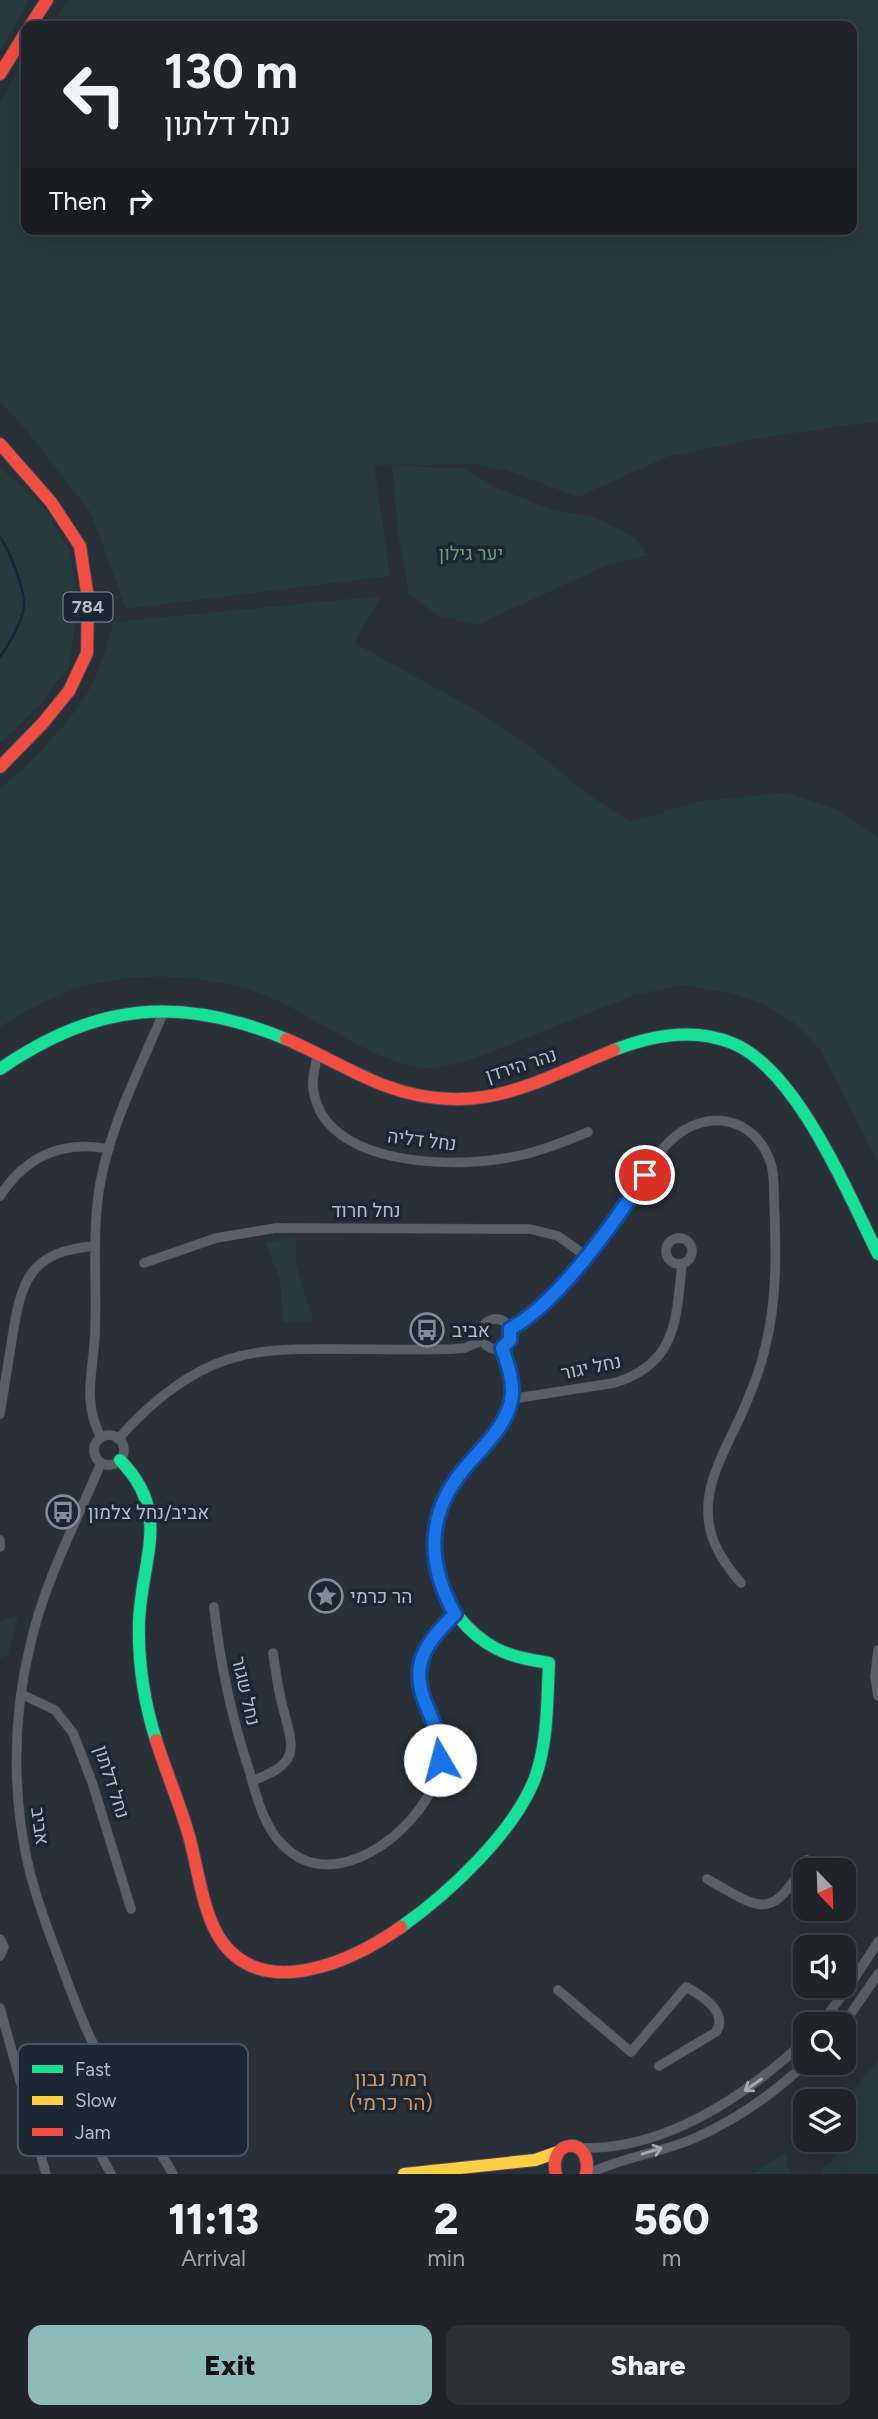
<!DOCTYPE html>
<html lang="en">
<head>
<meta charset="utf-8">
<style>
	:root { --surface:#20242a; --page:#2d3036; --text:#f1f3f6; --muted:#a2a4a8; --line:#3d4147; --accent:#8bbbb9 }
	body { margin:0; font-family:Figtree,Heebo,sans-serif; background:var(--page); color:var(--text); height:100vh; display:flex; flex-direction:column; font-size:26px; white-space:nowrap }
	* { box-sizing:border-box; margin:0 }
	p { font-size:23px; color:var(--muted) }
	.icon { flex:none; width:38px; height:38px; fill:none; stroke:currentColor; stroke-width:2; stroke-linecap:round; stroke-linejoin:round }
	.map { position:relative; height:2174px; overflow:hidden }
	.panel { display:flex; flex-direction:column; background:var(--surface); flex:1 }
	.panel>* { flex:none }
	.guide { position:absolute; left:21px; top:21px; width:836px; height:214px; border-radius:14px; box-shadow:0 7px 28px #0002,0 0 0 2px var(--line); background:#20242a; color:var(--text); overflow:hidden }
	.needle { width:46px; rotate:157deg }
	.buttons { position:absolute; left:793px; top:1858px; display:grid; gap:14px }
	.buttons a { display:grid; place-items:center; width:63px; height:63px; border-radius:14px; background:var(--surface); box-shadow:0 7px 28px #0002,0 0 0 2px var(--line); font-size:35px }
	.pin { position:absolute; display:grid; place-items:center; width:60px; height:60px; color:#fff; margin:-30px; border:4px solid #fff; border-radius:50%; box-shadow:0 2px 7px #0007 }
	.me { position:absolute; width:77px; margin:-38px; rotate:352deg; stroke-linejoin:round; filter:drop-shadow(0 0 5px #0008) }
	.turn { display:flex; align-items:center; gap:24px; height:147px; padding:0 28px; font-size:32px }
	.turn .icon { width:91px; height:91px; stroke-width:2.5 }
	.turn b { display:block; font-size:49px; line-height:60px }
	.then { display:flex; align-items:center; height:66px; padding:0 28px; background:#0003; gap:14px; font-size:26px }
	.eta { display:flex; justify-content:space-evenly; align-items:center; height:119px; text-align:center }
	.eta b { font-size:42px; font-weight:800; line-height:49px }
	.action { display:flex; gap:14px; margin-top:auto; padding:14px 28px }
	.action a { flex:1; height:80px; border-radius:14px; background:var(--accent); color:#111; font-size:28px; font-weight:800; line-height:80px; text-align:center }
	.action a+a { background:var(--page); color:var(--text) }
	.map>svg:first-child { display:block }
	.green { fill:#273a3e }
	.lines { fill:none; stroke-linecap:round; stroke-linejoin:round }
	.stream { stroke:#19273c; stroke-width:2.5 }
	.street-casing { stroke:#484c55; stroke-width:10 }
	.fast-casing { stroke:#484c55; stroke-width:14 }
	.slow-casing { stroke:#484c55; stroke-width:14 }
	.jam-casing { stroke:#484c55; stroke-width:14 }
	.street { stroke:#5a5e66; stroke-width:9 }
	.fast { stroke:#16e098; stroke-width:12 }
	.slow { stroke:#ffcf43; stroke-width:12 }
	.jam { stroke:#f24e42; stroke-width:12 }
	.oneway { stroke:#a2a9b5 }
	.route-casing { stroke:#114b97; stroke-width:18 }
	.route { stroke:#1a73e8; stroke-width:12 }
	.labels { text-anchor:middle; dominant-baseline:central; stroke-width:7; stroke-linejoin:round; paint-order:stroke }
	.shield { fill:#1d2633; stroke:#878f9c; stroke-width:2 }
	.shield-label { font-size:18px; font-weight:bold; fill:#b4bcc9 }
	.park-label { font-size:19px; fill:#6b9a76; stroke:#1d2633 }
	.street-label { font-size:19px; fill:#b4bcc9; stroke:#1d2633 }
	.poi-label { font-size:19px; fill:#b4bcc9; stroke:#1d2633; text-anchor:start }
	.neighbourhood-label { font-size:21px; fill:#d59563; stroke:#1d2633 }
	.key { fill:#1d2633; stroke:#4a5360; stroke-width:2 }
	.key-label { font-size:19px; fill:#b4bcc9 }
</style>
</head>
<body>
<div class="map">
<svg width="878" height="2174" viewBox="0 0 878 2174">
	<rect width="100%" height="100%" fill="#2a3038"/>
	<g class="green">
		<polygon points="0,0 29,0 0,53"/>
		<polygon points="69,0 878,0 878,421 767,437 669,456 578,497 505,470 473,464 374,465 390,576 126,609 91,513 26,430 0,401 0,103 26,56 26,229 852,229 852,26 49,26"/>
		<polygon points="392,466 465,468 496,488 551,509 595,518 636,538 648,555 605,566 477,625 439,616 409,595 398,533"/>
		<polygon points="0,467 45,509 69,550 79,602 69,666 41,704 0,743"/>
		<path d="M381,596L354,643L478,711L534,750L587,794L631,822L699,801L787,793L838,810L878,838V1162L821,1051L796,1024L761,1003L730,993L683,985L635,995L473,1059C457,1063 441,1069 425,1068C380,1066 314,1016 271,998C218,975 147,971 92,984C61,992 27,1010 0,1027V789C28,766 73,720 90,688C101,668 107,643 114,622Z"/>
		<polygon points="296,1238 296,1266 314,1322 283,1323 280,1280 265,1242"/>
		<polygon points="18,1615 8,1655 0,1658 0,1621"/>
		<polygon points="878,2061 878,2174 823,2174 822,2170 855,2138 844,2124 844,2102 842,2102"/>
		<polygon points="787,2152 787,2163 791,2174 751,2174"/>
	</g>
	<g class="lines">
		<path class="stream" d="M0,537C10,552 25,588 24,606C23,620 8,646 0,657"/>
		<defs>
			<g id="street">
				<path d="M317,1055C316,1066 312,1076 313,1087C321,1164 443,1168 500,1159C531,1155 559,1144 588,1132"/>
				<path d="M0,1196C26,1156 62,1140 109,1149"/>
				<circle cx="679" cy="1251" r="13"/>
				<polyline points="144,1263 216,1238 276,1228 530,1229 558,1236 586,1256"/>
				<circle cx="496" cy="1334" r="15"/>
				<path d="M510,1329C556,1305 604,1236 634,1193C646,1175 655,1155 670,1141C705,1107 756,1116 771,1164C774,1174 774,1185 774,1196C776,1247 778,1298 765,1348C760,1371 751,1392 742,1413C725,1451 699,1490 711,1533C716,1552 728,1568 741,1583"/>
				<path d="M511,1399L614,1383C677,1364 676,1320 682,1264"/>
				<path d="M0,1414C4,1389 8,1364 12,1339C21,1280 30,1251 95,1246"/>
				<circle cx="109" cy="1450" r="15"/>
				<path d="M101,1438C82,1400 93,1373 95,1334C97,1286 92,1238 99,1190C109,1127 140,1069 164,1011"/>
				<path d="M118,1439C149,1404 185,1373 229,1359C264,1348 299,1349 335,1349C374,1349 413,1350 452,1349L465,1348L483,1340"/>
				<path d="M101,1463C76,1523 44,1582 30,1646C12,1719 12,1800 30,1873C38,1902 48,1931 59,1959C73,1997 87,2035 107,2071C127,2107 153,2139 173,2174"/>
				<polyline points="0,1540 0,1547"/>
				<path d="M214,1607C220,1664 232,1719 250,1773C255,1791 260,1811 270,1828C277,1841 290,1854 304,1860C359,1883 438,1812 440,1758C441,1725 415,1698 420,1665C423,1644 440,1628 455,1614"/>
				<polyline points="878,1650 875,1677 878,1696"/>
				<polyline points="21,1694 55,1710 73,1733 92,1782 131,1909"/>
				<path d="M252,1781C299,1763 295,1752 283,1708C278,1690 276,1672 273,1653"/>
				<path d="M707,1879C763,1911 771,1921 807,1860L829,1871"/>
				<polyline points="822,1910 823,1909"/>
				<polyline points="0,1939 4,1947 0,1956"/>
				<path d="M558,1990L631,2052L686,1987C701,1995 729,2012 716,2032L659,2066"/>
				<polyline points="0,2008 46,2174"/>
				<polyline points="820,2025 850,1985 878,1942"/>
				<polyline points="843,2025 878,1974"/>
				<polyline points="76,2109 111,2174"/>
				<path d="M579,2148C665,2151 744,2097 805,2041"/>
				<path d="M588,2174C622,2157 661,2153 695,2138C736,2120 774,2093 806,2063"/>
			</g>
			<g id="fast">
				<path d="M614,1050C652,1035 693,1027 732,1043C797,1069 848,1194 878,1254"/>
				<path d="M0,1069C95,1003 179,995 286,1039"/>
				<path d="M120,1460C173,1514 141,1558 139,1623C138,1663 144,1702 156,1740"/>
				<path d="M401,1927C448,1894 517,1830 536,1775C548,1740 547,1700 549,1663C531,1660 513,1657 497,1649C434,1616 418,1538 455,1480"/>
			</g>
			<g id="slow">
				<path d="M455,1480C475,1454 512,1427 512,1390C512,1376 506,1362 502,1348"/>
				<polyline points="404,2174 535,2160 558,2152"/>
			</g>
			<g id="jam">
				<polyline points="30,26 47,0"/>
				<polyline points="0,74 26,32"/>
				<polyline points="0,444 51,502 80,546 88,598 87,653 69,691 42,724 0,767"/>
				<path d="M286,1039C319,1053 350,1072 383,1085C476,1120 530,1084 614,1050"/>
				<path d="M156,1740C166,1772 180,1804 189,1836C198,1868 203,1917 223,1943C267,2001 354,1960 401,1927"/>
				<path d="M556,2174C547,2137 594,2136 586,2174"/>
			</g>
		</defs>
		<use href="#street" class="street-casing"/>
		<use href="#fast" class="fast-casing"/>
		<use href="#slow" class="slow-casing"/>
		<use href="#jam" class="jam-casing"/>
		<use href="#street" class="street"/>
		<use href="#fast" class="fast"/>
		<use href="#slow" class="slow"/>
		<use href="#jam" class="jam"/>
	</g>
	<defs><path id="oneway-shaft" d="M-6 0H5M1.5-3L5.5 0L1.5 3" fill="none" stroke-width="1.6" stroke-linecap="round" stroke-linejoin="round" transform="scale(1.75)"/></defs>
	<g class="oneway">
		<use href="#oneway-shaft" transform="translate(753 2085) rotate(145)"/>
		<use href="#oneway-shaft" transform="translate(652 2151) rotate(-17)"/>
	</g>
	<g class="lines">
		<defs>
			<path id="route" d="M440,1760C440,1741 435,1725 427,1707C408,1665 426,1643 455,1614C424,1559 427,1509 470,1462C487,1443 509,1422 512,1395C513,1378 507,1363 502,1348L510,1340V1329C558,1303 615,1222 645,1175"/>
		</defs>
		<use href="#route" class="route-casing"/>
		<use href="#route" class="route"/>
	</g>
	<defs>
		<symbol id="bus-ring" viewBox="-11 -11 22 22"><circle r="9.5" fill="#1d2633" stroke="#848b96" stroke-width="1.5"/><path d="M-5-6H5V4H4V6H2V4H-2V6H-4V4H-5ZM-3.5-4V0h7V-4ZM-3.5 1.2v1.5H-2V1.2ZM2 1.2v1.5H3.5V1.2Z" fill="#848b96"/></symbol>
		<symbol id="sight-ring" viewBox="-11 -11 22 22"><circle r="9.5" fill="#1d2633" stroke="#848b96" stroke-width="1.5"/><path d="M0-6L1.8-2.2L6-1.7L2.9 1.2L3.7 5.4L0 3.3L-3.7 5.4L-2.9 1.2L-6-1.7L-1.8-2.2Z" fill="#848b96"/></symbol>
	</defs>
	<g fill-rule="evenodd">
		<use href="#bus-ring" x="408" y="1311" width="38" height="38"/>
		<use href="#bus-ring" x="44" y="1493" width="38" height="38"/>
		<use href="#sight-ring" x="307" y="1577" width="38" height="38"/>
	</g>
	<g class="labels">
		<rect class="shield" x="63.5" y="592.5" width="49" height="29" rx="5"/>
		<g class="shield-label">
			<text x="88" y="607">784</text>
		</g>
		<g class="park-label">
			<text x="471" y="553">יער גילון</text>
		</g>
		<g class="street-label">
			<text transform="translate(521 1065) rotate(-18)">נהר הירדן</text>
			<text transform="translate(422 1140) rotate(7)">נחל דליה</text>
			<text x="366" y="1210">נחל חרוד</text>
			<text transform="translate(591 1367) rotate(-12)">נחל יגור</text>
			<text transform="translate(246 1691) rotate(77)">נחל שגור</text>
			<text transform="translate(112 1782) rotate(72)">נחל דלתון</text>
			<text transform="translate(40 1826) rotate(82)">אביב</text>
		</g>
		<g class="poi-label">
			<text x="452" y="1330">אביב</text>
			<text x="88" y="1512">אביב/נחל צלמון</text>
			<text x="350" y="1596">הר כרמי</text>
		</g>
		<g class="neighbourhood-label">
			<text x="391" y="2078">רמת נבון<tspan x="391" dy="24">(הר כרמי)</tspan></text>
		</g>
	</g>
	<rect x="18" y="2044" width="230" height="112" rx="10" class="key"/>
	<rect x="32" y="2065" width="31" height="8" fill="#16e098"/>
	<rect x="32" y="2096" width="31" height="9" fill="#ffcf43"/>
	<rect x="32" y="2128" width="31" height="8" fill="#f24e42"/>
	<g class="key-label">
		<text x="75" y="2076">Fast</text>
		<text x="75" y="2107">Slow</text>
		<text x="75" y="2139">Jam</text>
	</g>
</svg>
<div class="buttons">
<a><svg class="needle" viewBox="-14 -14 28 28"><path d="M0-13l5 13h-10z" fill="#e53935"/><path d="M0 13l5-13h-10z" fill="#a2a4a8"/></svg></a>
<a><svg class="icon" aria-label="sound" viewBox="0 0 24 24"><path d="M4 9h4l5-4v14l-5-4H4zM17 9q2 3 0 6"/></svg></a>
<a><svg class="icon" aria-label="search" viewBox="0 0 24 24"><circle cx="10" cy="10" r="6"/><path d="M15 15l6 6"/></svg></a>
<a><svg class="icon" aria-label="layers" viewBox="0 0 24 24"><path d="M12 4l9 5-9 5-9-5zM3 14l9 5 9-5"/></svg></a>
</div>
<div class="pin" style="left:645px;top:1175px;background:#d93025"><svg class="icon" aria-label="arrive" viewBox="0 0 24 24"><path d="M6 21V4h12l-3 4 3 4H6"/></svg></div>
<svg class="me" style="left:440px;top:1760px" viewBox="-20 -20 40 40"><circle r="19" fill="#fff"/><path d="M0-13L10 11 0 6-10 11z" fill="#1a73e8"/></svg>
<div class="guide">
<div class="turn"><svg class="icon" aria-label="left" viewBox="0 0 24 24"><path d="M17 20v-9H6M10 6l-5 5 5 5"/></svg><div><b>130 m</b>נחל דלתון</div></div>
<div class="then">Then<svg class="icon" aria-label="right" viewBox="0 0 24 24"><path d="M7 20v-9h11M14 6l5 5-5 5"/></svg></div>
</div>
</div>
<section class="panel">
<div class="eta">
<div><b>11:13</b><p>Arrival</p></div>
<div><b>2</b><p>min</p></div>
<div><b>560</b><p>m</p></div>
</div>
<div class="action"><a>Exit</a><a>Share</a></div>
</section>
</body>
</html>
